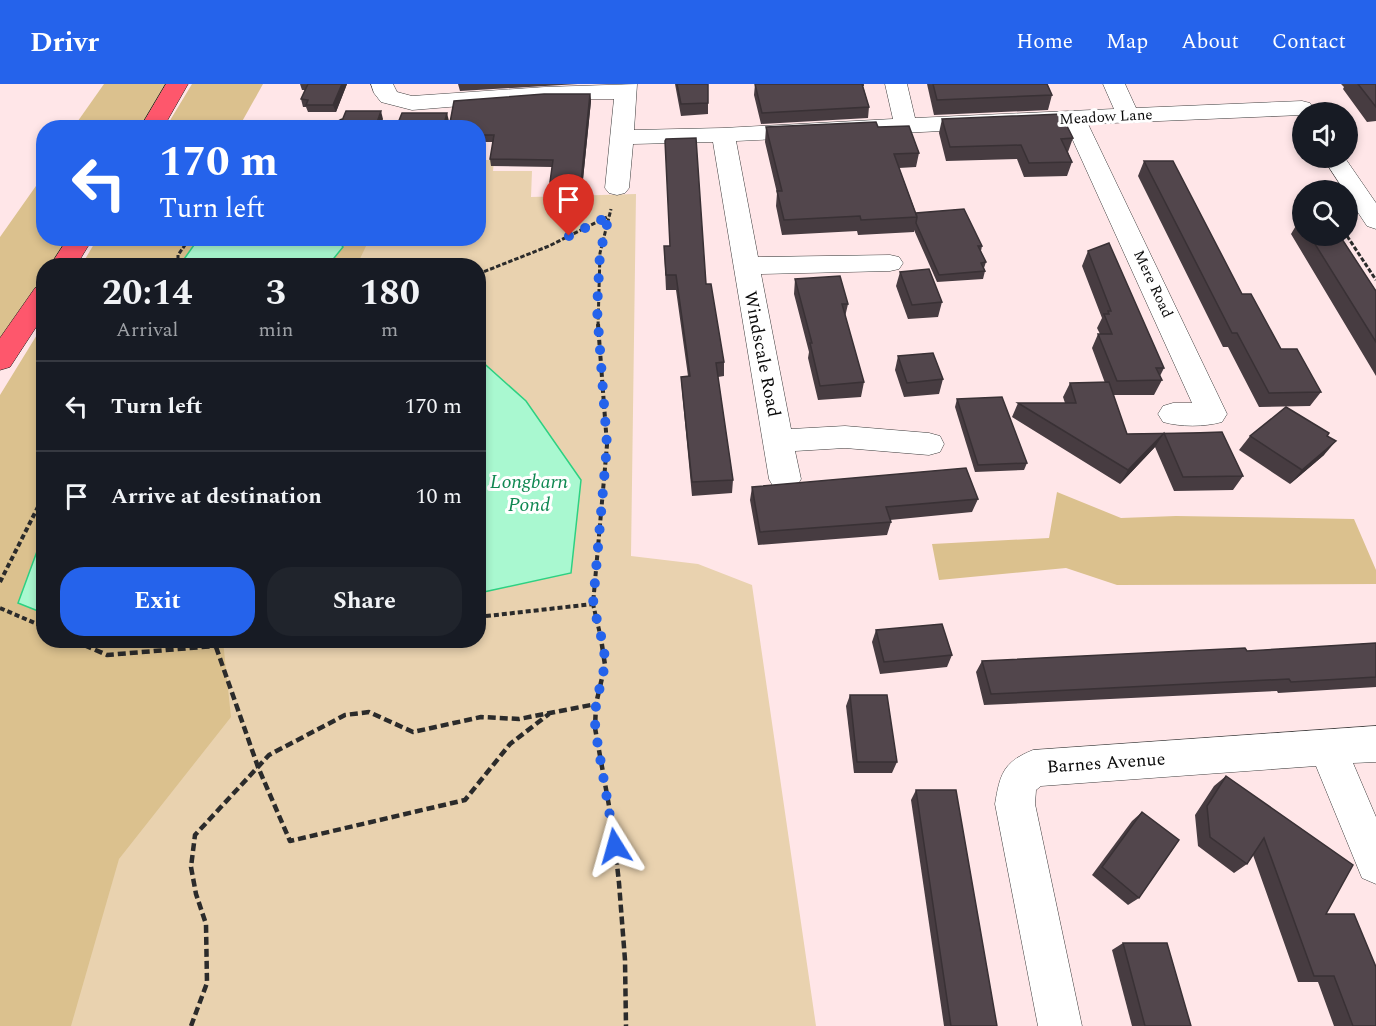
<!DOCTYPE html>
<html lang="en">
<head>
<meta charset="utf-8">
<style>
	:root { --surface:#171b24; --page:#20242c; --text:#f1f3f6; --muted:#9ea1a6; --line:#363941; --accent:#2563eb }
	body { margin:0; font-family:Spectral,serif; background:var(--page); color:var(--text); height:100vh; display:flex; flex-direction:column; font-size:22px; white-space:nowrap }
	* { box-sizing:border-box; margin:0 }
	p { font-size:20px; color:var(--muted) }
	.icon { flex:none; width:33px; height:33px; fill:none; stroke:currentColor; stroke-width:2; stroke-linecap:round; stroke-linejoin:round }
	.map { position:relative; flex:1; overflow:hidden }
	.details { position:absolute; left:36px; top:174px; width:450px; height:390px; display:flex; flex-direction:column; background:var(--surface); border-radius:24px; box-shadow:0 3px 9px #0003 }
	.details>* { flex:none }
	.banner { position:absolute; left:36px; top:36px; width:450px; height:126px; border-radius:24px; box-shadow:0 3px 9px #0003; background:#2563eb; color:#fff; overflow:hidden }
	.buttons { position:absolute; left:1292px; top:18px; display:grid; gap:12px }
	.buttons a { display:grid; place-items:center; width:66px; height:66px; border-radius:50%; background:var(--surface); box-shadow:0 3px 9px #0003; font-size:30px }
	.pin { position:absolute; display:grid; place-items:center; width:51px; height:51px; color:#fff; margin:-62px -26px; border-radius:50% 50% 50% 0; rotate:-45deg; box-shadow:0 0 6px #0007 }
	.pin .icon { rotate:45deg }
	.me { position:absolute; width:66px; margin:-33px; rotate:352deg; stroke-linejoin:round; filter:drop-shadow(0 0 4px #0008) }
	.turn { display:flex; align-items:center; gap:21px; height:126px; padding:0 24px; font-size:27px }
	.turn .icon { width:78px; height:78px; stroke-width:2.5 }
	.turn b { display:block; font-size:42px; line-height:51px }
	.eta { display:flex; justify-content:space-evenly; align-items:center; height:102px; text-align:center }
	.eta b { font-size:36px; font-weight:700; line-height:42px }
	.button { display:flex; gap:12px; margin-top:auto; padding:12px 24px }
	.button a { flex:1; height:69px; border-radius:24px; background:var(--accent); color:#fff; font-size:24px; font-weight:700; line-height:69px; text-align:center }
	.button a+a { background:var(--page); color:var(--text) }
	ul { padding:0; list-style:none }
	li { display:flex; align-items:center; gap:18px; height:90px; padding:0 24px; border-top:2px solid var(--line) }
	li div { flex:1 }
	li b { display:block; font-size:22px }
	li em { font-style:normal }
	header { display:flex; align-items:center; gap:36px; box-sizing:border-box; height:84px; padding:0 30px; background:var(--accent); color:#fff }
	header strong { font-size:28px }
	nav { display:flex; gap:33px; margin-inline-start:auto; font-size:21px }
	.map>svg:first-child { display:block }
	.green { fill:#e9d2af }
	.forest { fill:#dbc18e }
	.water { fill:#a9f8d0; stroke:#2dd182; stroke-width:1.5 }
	.lines { fill:none; stroke-linecap:round; stroke-linejoin:round }
	.minor-casing { stroke:#3c3c3c; stroke-width:1 }
	.major-casing { stroke:#1a1a1a; stroke-width:1 }
	.path-far2 { stroke:#2b2b2b; stroke-width:3; stroke-dasharray:4.5 2; stroke-linecap:butt }
	.path-far1 { stroke:#2b2b2b; stroke-width:4; stroke-dasharray:5 3; stroke-linecap:butt }
	.path { stroke:#2b2b2b; stroke-width:4.5; stroke-dasharray:8 4; stroke-linecap:butt }
	.minor { fill:#fff; fill-rule:evenodd }
	.major { fill:#fe576c; fill-rule:evenodd }
	.wall { fill:#473c41 }
	.shaded-wall { fill:#393135 }
	.building { fill:#52464c; stroke:#393135; stroke-width:1.5 }
	.route { stroke:#2563eb; stroke-width:10; stroke-dasharray:0 18 }
	.labels { text-anchor:middle; dominant-baseline:central; stroke-width:6; stroke-linejoin:round; paint-order:stroke }
	.far-street-label { font-size:15px; fill:#090909; stroke:#fff }
	.street-label { font-size:18px; fill:#090909; stroke:#fff }
	.water-label { font-size:20px; font-style:italic; fill:#108852; stroke:#fff }
</style>
</head>
<body>
<header>
<strong>Drivr</strong>
<nav><a>Home</a><a>Map</a><a>About</a><a>Contact</a></nav>
</header>
<div class="map">
<svg width="1376" height="942" viewBox="0 0 1376 942">
	<rect width="100%" height="100%" fill="#ffe6e8"/>
	<polygon class="green" points="479,76 494,76 493,87 532,87 531,113 636,110 631,472 698,480 752,501 816,942 0,942 0,316 44,556 478,556 478,182 85,181 102,155 478,154"/>
	<g class="forest">
		<polygon points="104,0 170,0 142,43 73,44"/>
		<polygon points="192,0 263,0 239,43 166,43"/>
		<polygon points="43,92 44,154 70,155 52,181 44,182 43,195 0,263 0,153"/>
		<polygon points="97,155 375,155 367,160 357,181 81,182"/>
		<polygon points="43,241 44,556 223,557 231,633 119,775 71,942 0,942 0,311"/>
		<polygon points="1057,408 1121,434 1176,432 1354,435 1376,486 1376,500 1117,501 1066,484 939,496 932,460 1049,454"/>
	</g>
	<g class="water">
		<polygon points="199,154 337,155 343,163 330,179 315,181 185,181 182,178"/>
		<polygon points="478,274 526,317 581,396 571,489 479,509"/>
		<polygon points="43,451 44,529 43,529 18,519"/>
	</g>
	<g class="lines">
		<defs>
			<g id="minor">
				<path d="M371,0H393L397,8L412,12L545,3L637,0L634,46L723,44L893,35L885,0H907L915,34L1114,25L1103,0H1125L1136,24L1302,17L1310,19L1313,24L1310,28H1302V31L1088,40L1227,330L1222,338C1204,343 1181,343 1163,338L1158,330L1163,322L1173,319H1192L1066,41L736,57L758,173L890,171L899,173L903,179L899,185L890,187L761,190L791,345L845,342L929,349L940,352L944,360L940,368L929,371L845,364L795,367L801,395L796,404L785,407L774,404L769,395L713,58L633,60L629,104L625,109L617,111L609,109L605,104L614,15H545L412,26L381,18L374,9Z"/>
				<polygon points="1323,74 1345,74 1376,119 1376,145 1367,142 1347,112 1347,106 1344,106"/>
				<path d="M1376,642V678L1353,679L1376,733V800L1362,794L1316,682L1041,702L1036,706L1035,720L1082,942H1038L995,720C1000,690 1003,678 1033,666Z"/>
			</g>
			<g id="major">
				<polygon points="166,0 188,0 163,44 140,44"/>
				<polygon points="68,154 93,154 76,182 50,182"/>
				<polygon points="44,201 44,231 10,283 0,286 0,254 35,204"/>
			</g>
		</defs>
		<use href="#minor" class="minor-casing"/>
		<use href="#major" class="major-casing"/>
		<g class="path-far2">
			<polyline points="327,44 345,34"/>
			<polyline points="1313,102 1317,106"/>
			<polyline points="1347,152 1376,196"/>
			<polyline points="178,182 178,171 190,154"/>
			<polyline points="478,190 549,162 609,132"/>
			<polyline points="598,242 600,169 611,125"/>
		</g>
		<g class="path-far1">
			<polyline points="598,240 607,361 593,520 600,550"/>
			<polyline points="0,498 44,411"/>
			<polyline points="0,524 44,543"/>
			<polyline points="478,533 593,520"/>
		</g>
		<g class="path">
			<polyline points="600,548 605,581 596,620 595,644 613,744 619,799 625,876 626,942"/>
			<polyline points="73,556 107,571 286,556"/>
			<polyline points="216,563 258,683 290,757 465,716 510,660 549,630"/>
			<polyline points="191,942 207,899 206,840 196,810 191,783 195,751 269,671 345,631 369,628 413,648 481,633 519,635 596,620"/>
		</g>
		<use href="#minor" class="minor"/>
		<use href="#major" class="major"/>
	</g>
	<g class="wall">
		<polygon points="300,0 347,0 336,28 308,28 306,23 303,23 301,15 305,6 302,6"/>
		<polygon points="458,0 578,0 460,7"/>
		<polygon points="675,0 708,0 708,30 681,32"/>
		<polygon points="755,0 864,0 864,2 863,2 869,23 868,34 761,40 754,11"/>
		<polygon points="927,0 1047,0 1052,11 1048,26 934,31"/>
		<polygon points="1341,0 1376,0 1376,37 1367,38 1343,5 1344,3"/>
		<polygon points="590,10 591,17 582,105 551,105 550,98 552,83 491,82 490,75 493,58 478,58 478,44"/>
		<polygon points="942,35 1073,54 1068,68 1072,78 1067,92 1024,93 1017,75 946,77 939,49"/>
		<polygon points="766,43 878,43 919,69 916,83 899,84 916,129 982,162 981,167 986,178 984,184 985,187 983,195 937,198 914,146 914,148 858,151 857,147 782,151 776,122 777,109 765,58"/>
		<polygon points="1144,77 1242,210 1281,265 1321,308 1310,322 1259,323 1228,263 1223,263 1138,92"/>
		<polygon points="1300,135 1302,135 1302,152 1340,152 1376,207 1376,292 1291,150"/>
		<polygon points="664,162 706,200 724,278 724,292 718,293 733,396 732,409 692,412 682,307 681,293 688,292 676,206 666,206"/>
		<polygon points="1088,167 1164,284 1160,292 1162,296 1154,311 1113,311 1127,350 1222,348 1243,392 1233,406 1174,407 1155,363 1120,400 1012,333 1018,319 1065,319 1063,313 1070,299 1105,299 1092,264 1098,250 1100,250 1097,244 1102,234 1082,182"/>
		<polygon points="900,188 942,218 938,233 908,235 896,202"/>
		<polygon points="795,195 848,220 845,233 864,298 861,313 818,316 808,274 809,268 794,210"/>
		<polygon points="898,272 943,295 939,310 904,313 895,286"/>
		<polygon points="957,315 1027,379 1024,386 975,388 955,323"/>
		<polygon points="1250,352 1327,352 1324,371 1290,400 1239,366"/>
		<polygon points="752,403 978,415 972,428 890,436 891,438 887,451 758,461 750,416"/>
		<polygon points="876,546 952,571 947,583 880,590 872,558"/>
		<polygon points="1376,559 1376,603 1278,609 1277,607 984,621 976,588 982,577 1247,567"/>
		<polygon points="850,611 897,678 892,689 854,689 846,622"/>
		<polygon points="1226,692 1326,830 1376,942 1334,942 1318,898 1298,898 1253,771 1247,780 1234,789 1198,762 1195,731 1214,702"/>
		<polygon points="916,706 997,942 944,942 911,716"/>
		<polygon points="1142,728 1139,814 1128,821 1092,791 1132,737"/>
		<polygon points="1123,859 1191,942 1132,942 1112,866"/>
	</g>
	<g class="shaded-wall">
		<polygon points="342,0 347,0 336,28 333,21"/>
		<polygon points="590,10 591,17 582,105 581,98"/>
		<polygon points="381,27 383,35 380,44 375,44"/>
		<polygon points="447,29 449,37 447,44 443,44"/>
		<polygon points="1164,349 1155,363 1120,400 1128,386"/>
		<polygon points="1336,357 1324,371 1290,400 1302,386"/>
	</g>
	<g class="building">
		<polygon points="308,0 342,0 333,21 306,21 308,16 301,15"/>
		<polygon points="677,0 708,0 708,19 681,20"/>
		<polygon points="755,0 862,0 869,23 762,29"/>
		<polygon points="933,0 1047,0 1052,11 937,16"/>
		<polygon points="1358,0 1376,0 1376,23"/>
		<polygon points="544,10 590,10 581,98 550,98 553,76 490,75 494,51 478,51 478,44 449,44 454,17"/>
		<polygon points="346,27 381,27 375,44 339,44"/>
		<polygon points="402,29 447,29 443,44 396,44"/>
		<polygon points="1061,30 1073,54 1061,55 1072,78 1029,79 1021,61 950,63 942,35"/>
		<polygon points="876,38 878,43 909,42 919,69 894,70 917,133 861,136 860,132 784,136 777,107 782,107 766,43"/>
		<polygon points="696,54 706,200 711,200 724,278 716,279 733,396 692,398 681,293 690,292 686,263 676,191 666,191 664,162 670,162 665,57 666,55"/>
		<polygon points="1144,77 1173,77 1242,210 1251,210 1281,265 1297,265 1321,308 1269,309 1237,249 1232,249"/>
		<polygon points="964,125 982,162 978,162 986,178 981,179 985,187 939,191 916,139 917,133 916,129"/>
		<polygon points="1310,152 1340,152 1376,207 1376,258"/>
		<polygon points="1109,159 1164,284 1156,284 1162,296 1117,297 1098,250 1112,250 1104,230 1109,230 1108,227 1111,227 1088,167"/>
		<polygon points="929,185 942,218 912,221 900,188"/>
		<polygon points="840,192 848,220 842,220 864,298 820,302 810,259 812,259 795,195"/>
		<polygon points="933,269 943,295 907,299 898,272"/>
		<polygon points="1109,298 1127,350 1193,349 1222,348 1243,392 1183,393 1164,349 1128,386 1018,319 1076,319 1070,299"/>
		<polygon points="1002,313 1027,379 978,381 957,315"/>
		<polygon points="1286,323 1329,349 1327,352 1336,357 1302,386 1250,352"/>
		<polygon points="966,384 978,415 886,423 891,438 760,448 752,403"/>
		<polygon points="942,540 952,571 884,578 876,546"/>
		<polygon points="1376,559 1376,593 1291,598 1289,595 991,610 982,577 1245,564 1247,567"/>
		<polygon points="850,611 887,611 897,678 857,678"/>
		<polygon points="1226,692 1353,781 1326,830 1354,830 1376,883 1376,942 1353,942 1334,892 1314,892 1264,754 1247,780 1210,753 1207,722"/>
		<polygon points="916,706 956,706 997,942 951,942"/>
		<polygon points="1142,728 1179,756 1139,814 1102,783"/>
		<polygon points="1123,859 1167,859 1191,942 1145,942"/>
	</g>
	<g class="lines">
		<polyline class="route" points="569,152 609,132 600,169 597,225 607,361 593,520 604,564 605,581 596,620 595,644 615,762"/>
	</g>
	<g class="labels">
		<g class="far-street-label">
			<text transform="translate(1106 33) rotate(-3)">Meadow Lane</text>
			<text transform="translate(1153 200) rotate(65)">Mere Road</text>
		</g>
		<g class="street-label">
			<text transform="translate(762 270) rotate(79)">Windscale Road</text>
			<text transform="translate(1106 679) rotate(-4)">Barnes Avenue</text>
		</g>
		<g class="water-label">
			<text x="529" y="398">Longbarn<tspan x="529" dy="23">Pond</tspan></text>
		</g>
	</g>
</svg>
<div class="buttons">
<a><svg class="icon" aria-label="sound" viewBox="0 0 24 24"><path d="M4 9h4l5-4v14l-5-4H4zM17 9q2 3 0 6"/></svg></a>
<a><svg class="icon" aria-label="search" viewBox="0 0 24 24"><circle cx="10" cy="10" r="6"/><path d="M15 15l6 6"/></svg></a>
</div>
<div class="pin" style="left:569px;top:152px;background:#d93025"><svg class="icon" aria-label="arrive" viewBox="0 0 24 24"><path d="M6 21V4h12l-3 4 3 4H6"/></svg></div>
<svg class="me" style="left:615px;top:762px" viewBox="-20 -20 40 40"><path d="M0-17L14 15 0 8-14 15z" fill="#2563eb" stroke="#fff" stroke-width="4"/></svg>
<div class="banner">
<div class="turn"><svg class="icon" aria-label="left" viewBox="0 0 24 24"><path d="M17 20v-9H6M10 6l-5 5 5 5"/></svg><div><b>170 m</b>Turn left</div></div>
</div>
<section class="details">
<div class="eta">
<div><b>20:14</b><p>Arrival</p></div>
<div><b>3</b><p>min</p></div>
<div><b>180</b><p>m</p></div>
</div>
<ul>
<li><svg class="icon" aria-label="left" viewBox="0 0 24 24"><path d="M17 20v-9H6M10 6l-5 5 5 5"/></svg><div><b>Turn left</b></div><em>170 m</em></li>
<li><svg class="icon" aria-label="arrive" viewBox="0 0 24 24"><path d="M6 21V4h12l-3 4 3 4H6"/></svg><div><b>Arrive at destination</b></div><em>10 m</em></li>
</ul>
<div class="button"><a>Exit</a><a>Share</a></div>
</section>
</div>
</body>
</html>
